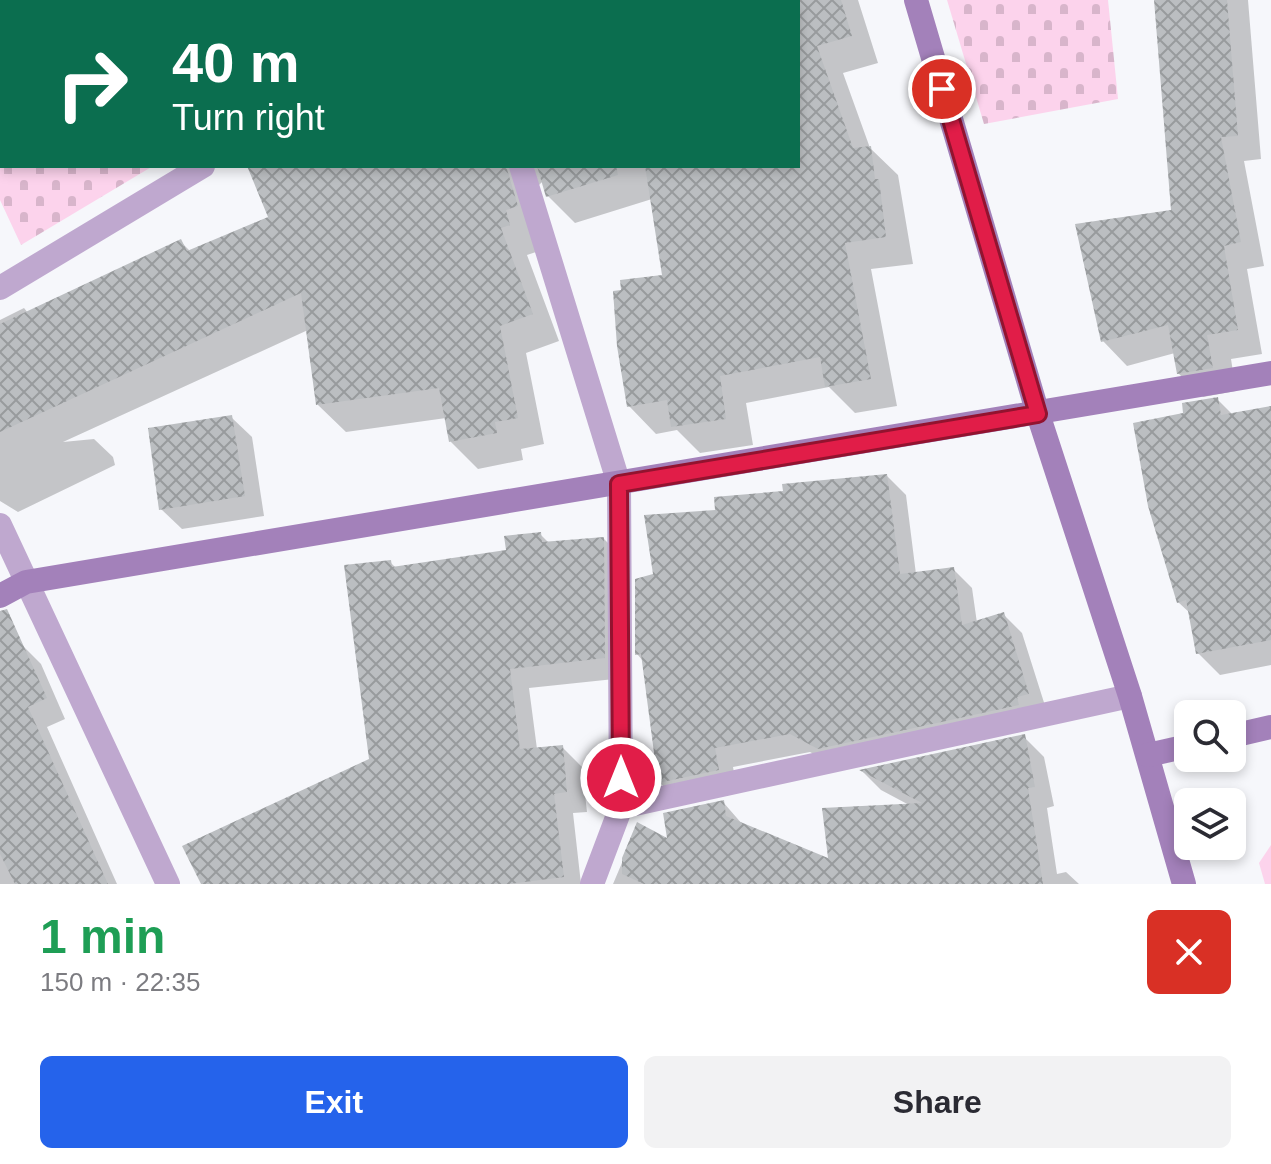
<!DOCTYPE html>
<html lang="en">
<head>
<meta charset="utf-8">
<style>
	:root { --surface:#fff; --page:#f2f2f3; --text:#2b2b33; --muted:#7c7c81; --accent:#2563eb }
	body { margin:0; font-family:Arial,sans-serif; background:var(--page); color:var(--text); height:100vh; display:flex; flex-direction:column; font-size:30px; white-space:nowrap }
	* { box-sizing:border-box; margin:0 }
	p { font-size:26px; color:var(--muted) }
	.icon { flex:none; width:44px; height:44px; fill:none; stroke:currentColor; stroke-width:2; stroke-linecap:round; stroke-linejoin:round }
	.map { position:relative; height:884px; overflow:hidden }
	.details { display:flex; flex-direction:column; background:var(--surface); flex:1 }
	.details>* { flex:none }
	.guide { position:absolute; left:0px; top:0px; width:800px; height:168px; box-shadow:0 4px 12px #0003; background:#0b6e4f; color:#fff; overflow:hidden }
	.tools { position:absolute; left:1174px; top:700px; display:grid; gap:16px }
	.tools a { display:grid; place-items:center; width:72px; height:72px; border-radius:12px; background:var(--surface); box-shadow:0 4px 12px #0003; font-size:40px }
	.pin { position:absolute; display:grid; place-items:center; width:68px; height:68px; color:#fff; margin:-34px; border:4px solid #fff; border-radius:50%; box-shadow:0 2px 8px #0007 }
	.me { position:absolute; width:88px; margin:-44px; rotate:0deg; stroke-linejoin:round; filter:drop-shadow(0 0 6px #0008) }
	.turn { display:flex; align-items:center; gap:28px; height:168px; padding:0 40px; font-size:36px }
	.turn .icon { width:104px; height:104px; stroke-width:2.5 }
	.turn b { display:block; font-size:56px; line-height:68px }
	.round { display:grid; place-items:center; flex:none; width:84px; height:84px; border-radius:12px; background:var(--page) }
	.summary { display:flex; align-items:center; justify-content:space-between; height:136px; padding:0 40px }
	h1 { font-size:48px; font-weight:600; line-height:60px; color:#1e9e55 }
	.action { display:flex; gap:16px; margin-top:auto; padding:16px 40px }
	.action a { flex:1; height:92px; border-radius:12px; background:var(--accent); color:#fff; font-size:32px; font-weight:600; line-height:92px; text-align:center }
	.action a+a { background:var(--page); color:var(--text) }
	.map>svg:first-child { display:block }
	.green { fill:#fcd3ec }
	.cemetery { fill:url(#cemetery-stones) }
	.shadow { fill:#0003 }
	.building { fill:url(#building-cross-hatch) }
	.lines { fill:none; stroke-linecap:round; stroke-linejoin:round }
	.street { stroke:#bfa8cf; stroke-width:24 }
	.secondary { stroke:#a381ba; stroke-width:24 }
	.route-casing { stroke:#92132f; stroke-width:20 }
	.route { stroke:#e11d48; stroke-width:14 }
</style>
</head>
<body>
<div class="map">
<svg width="1271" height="884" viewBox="0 0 1271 884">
	<defs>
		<pattern id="cemetery-stones" width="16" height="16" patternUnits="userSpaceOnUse" patternTransform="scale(2)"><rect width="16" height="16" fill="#fcd3ec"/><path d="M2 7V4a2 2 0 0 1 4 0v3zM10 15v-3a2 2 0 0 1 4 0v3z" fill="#d8b5cb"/></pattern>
		<pattern id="building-cross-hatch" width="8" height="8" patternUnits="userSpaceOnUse" patternTransform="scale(2)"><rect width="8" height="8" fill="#bbbec1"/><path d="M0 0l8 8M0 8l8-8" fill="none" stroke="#989b9d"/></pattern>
	</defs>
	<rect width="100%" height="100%" fill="#f6f7fb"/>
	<polygon class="green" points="1271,845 1271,884 1265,884 1259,863"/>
	<g class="cemetery">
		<polygon points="0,0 474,0 2,2 2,166 153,166 21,245 0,200"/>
		<polygon points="947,0 1108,0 1118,99 984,124"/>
	</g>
	<g class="shadow">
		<polygon points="620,0 858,0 878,63 843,73 870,148 898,175 913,264 871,269 897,406 855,413 829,387 746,403 753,445 700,453 677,430 656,434 629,406 665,277 652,199 575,223 548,196 543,181 533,191 536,252 527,255 559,341 526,353 544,444 521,449 523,460 478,469 451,442 446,418 346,432 318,405 308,330 63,442 94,439 113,457 115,465 18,512 0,501 0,320 24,308 28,313 181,242 191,252 271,218 249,166 798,166 798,2 613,2"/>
		<polygon points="1156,0 1248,0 1261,159 1244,161 1264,266 1247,269 1262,354 1231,359 1236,391 1203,397 1178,373 1175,353 1127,366 1103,341 1173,212"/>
		<polygon points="1217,399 1233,415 1271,408 1271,665 1220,675 1198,653 1191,614 1178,602 1186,415"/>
		<polygon points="231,417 252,437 264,516 182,529 161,509"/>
		<polygon points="887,476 906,495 916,574 953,569 972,588 977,623 1003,614 1022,633 1047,712 838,767 810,752 733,767 737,789 679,801 660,783 644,662 637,654 656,575 717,512 785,493"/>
		<polygon points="540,534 549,543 604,539 624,559 624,678 529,688 537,749 562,747 582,767 587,812 573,813 581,884 203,884 371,760 390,562 397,569 508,552"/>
		<polygon points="21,644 41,664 65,719 47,727 117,884 0,884 0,653"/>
		<polygon points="1024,737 1044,757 1054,806 1047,808 1057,874 1066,872 1079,884 613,884 638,825 670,841 723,802 743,825 830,862 911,806 881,790 863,772"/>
	</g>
	<g class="building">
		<polygon points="798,0 841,0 852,36 817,46 853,148 871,146 875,179 879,179 886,237 845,243 871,379 825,387 820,357 720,376 726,419 671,427 667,400 627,407 617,346 613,291 621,290 620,280 662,275 645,166 798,166"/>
		<polygon points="1154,0 1227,0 1238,136 1221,137 1241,242 1224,246 1238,330 1207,335 1213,368 1177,374 1168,325 1101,342 1075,224 1171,210"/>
		<polygon points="247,166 506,166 518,206 506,210 510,225 501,228 533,314 500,326 518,418 495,422 497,433 449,442 439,388 316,405 301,293 0,432 0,324 181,239 187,251 268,217"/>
		<polygon points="537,166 616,166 618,175 546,197"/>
		<polygon points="1218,397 1221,415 1271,406 1271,640 1196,654 1186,600 1177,603 1148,506 1133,423 1183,413 1182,403"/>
		<polygon points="232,415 245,496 159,510 148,428"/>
		<polygon points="887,474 900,574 954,567 962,625 1004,612 1029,694 1017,697 1019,705 818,749 790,734 715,748 719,770 658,783 641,654 635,655 635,579 653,574 644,515 715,510 714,497 783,491 782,484"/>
		<polygon points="541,532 542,542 604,537 605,658 510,669 520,749 563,745 567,792 554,794 564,877 509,884 201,884 182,846 369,759 344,565 391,560 392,567 506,550 504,536"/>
		<polygon points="7,609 47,698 28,707 108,884 15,884 0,854 0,611"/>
		<polygon points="1025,734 1035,787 1028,788 1043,884 644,884 622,874 622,858 637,822 667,838 663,813 724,800 726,816 828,858 822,808 922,803 859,770"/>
	</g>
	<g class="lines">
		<g class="street">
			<polyline points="539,2 545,0"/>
			<polyline points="521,166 619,484 621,807 592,884"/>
			<polyline points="0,288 203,166"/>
			<polyline points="0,525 168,884"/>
			<polyline points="621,807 1130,696"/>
		</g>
		<g class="secondary">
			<polyline points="916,0 1038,414 1130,696 1184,884"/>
			<polyline points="0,596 26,582 1271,373"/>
			<polyline points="1232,736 1271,727"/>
			<polyline points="1148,755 1188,746"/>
		</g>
	</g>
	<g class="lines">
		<defs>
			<polyline id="route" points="621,778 619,484 1038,414 942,89"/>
		</defs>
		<use href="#route" class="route-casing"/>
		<use href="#route" class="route"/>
	</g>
</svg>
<div class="tools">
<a><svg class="icon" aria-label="search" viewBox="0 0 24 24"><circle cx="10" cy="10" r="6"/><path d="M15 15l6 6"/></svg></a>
<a><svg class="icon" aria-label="layers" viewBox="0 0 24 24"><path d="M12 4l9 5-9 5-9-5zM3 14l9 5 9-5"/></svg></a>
</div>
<div class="pin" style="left:942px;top:89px;background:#d93025"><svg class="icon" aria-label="arrive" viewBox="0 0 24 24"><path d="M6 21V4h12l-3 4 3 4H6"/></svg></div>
<svg class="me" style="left:621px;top:778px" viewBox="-20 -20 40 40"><circle r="17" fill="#e11d48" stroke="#fff" stroke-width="3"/><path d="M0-11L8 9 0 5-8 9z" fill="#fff"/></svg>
<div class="guide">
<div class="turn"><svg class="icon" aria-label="right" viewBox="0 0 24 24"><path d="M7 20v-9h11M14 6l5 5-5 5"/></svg><div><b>40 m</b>Turn right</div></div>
</div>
</div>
<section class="details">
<div class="summary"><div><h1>1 min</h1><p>150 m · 22:35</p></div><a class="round" style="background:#d93025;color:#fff"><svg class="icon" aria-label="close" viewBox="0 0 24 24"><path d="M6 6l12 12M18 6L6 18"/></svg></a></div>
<div class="action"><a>Exit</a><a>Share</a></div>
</section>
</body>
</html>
